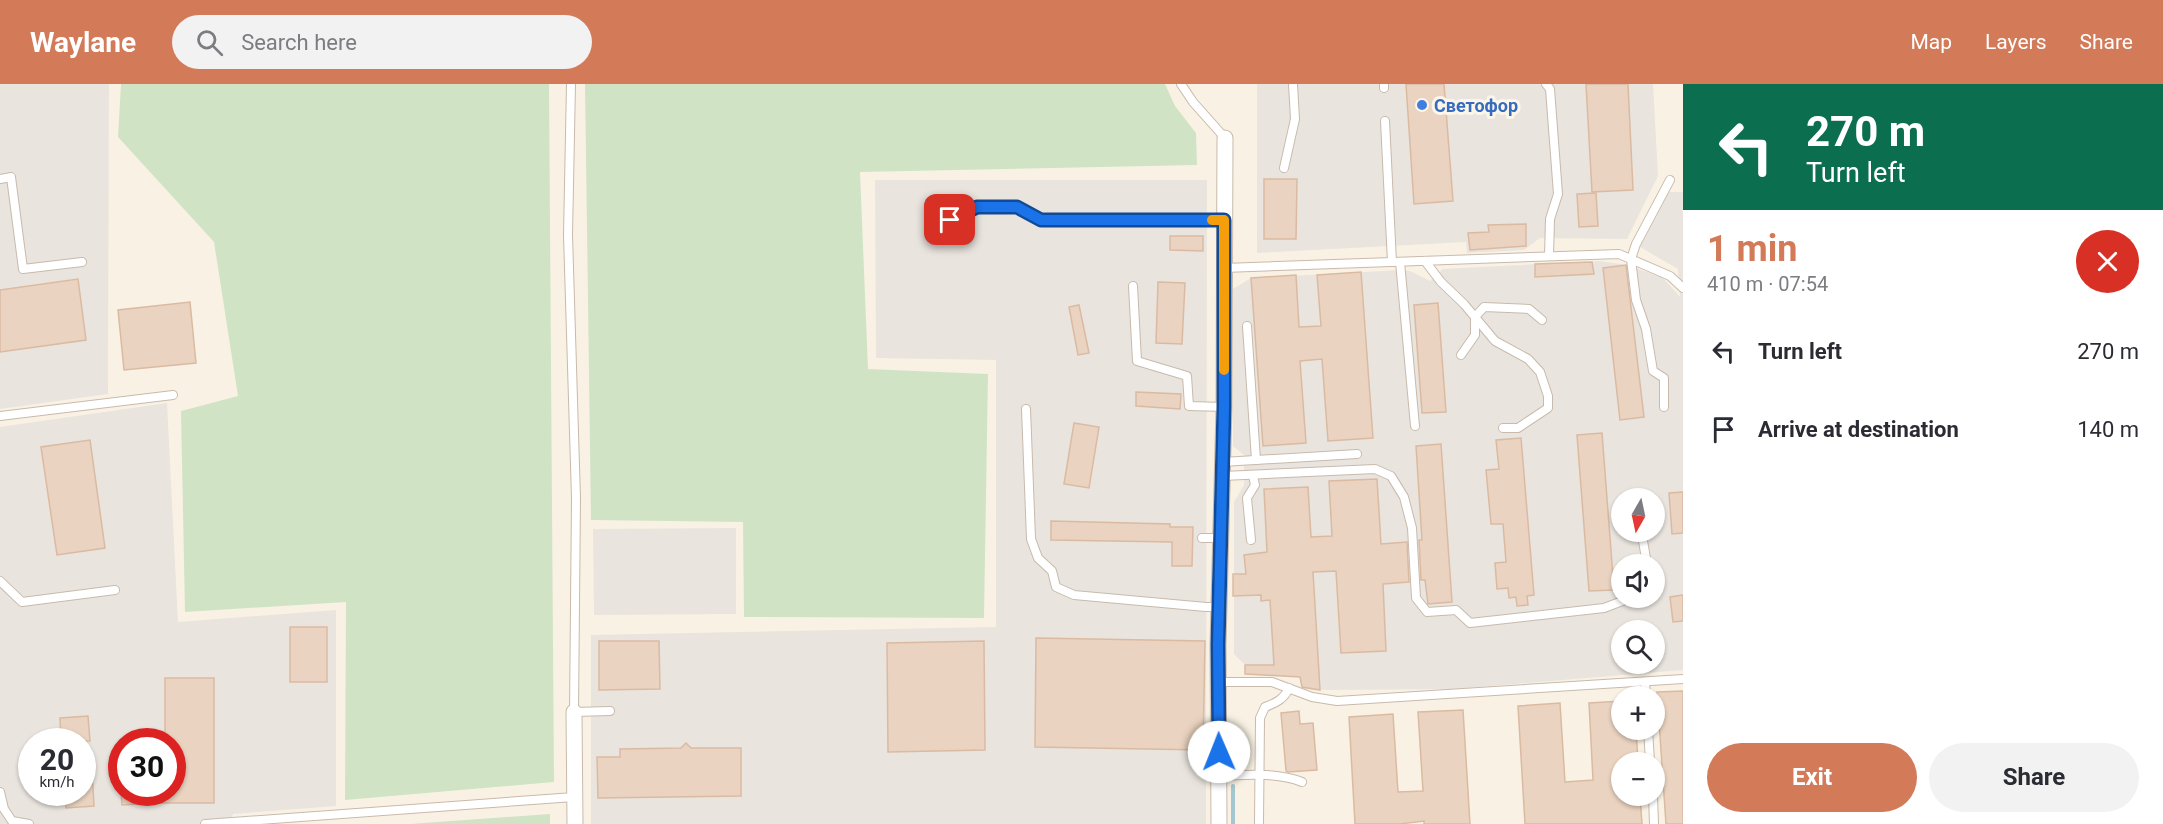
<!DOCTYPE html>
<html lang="en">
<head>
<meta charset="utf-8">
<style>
	:root { --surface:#fff; --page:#f2f2f3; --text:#2b2b33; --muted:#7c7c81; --accent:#d37a59 }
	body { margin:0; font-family:Roboto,sans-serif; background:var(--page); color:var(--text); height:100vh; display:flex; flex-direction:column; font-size:22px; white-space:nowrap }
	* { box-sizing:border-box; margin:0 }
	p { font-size:20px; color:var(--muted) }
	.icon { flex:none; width:33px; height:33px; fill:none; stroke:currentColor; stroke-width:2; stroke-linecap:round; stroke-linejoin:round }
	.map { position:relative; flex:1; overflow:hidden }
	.details { display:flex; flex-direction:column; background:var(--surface); width:480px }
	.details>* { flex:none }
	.top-card { background:#0b6e4f; color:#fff; overflow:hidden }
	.needle { width:39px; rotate:189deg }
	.buttons { position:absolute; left:1611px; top:404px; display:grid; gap:12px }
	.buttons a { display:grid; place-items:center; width:54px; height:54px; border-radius:50%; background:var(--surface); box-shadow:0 2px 4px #0004; font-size:30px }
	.speed { position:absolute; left:18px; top:644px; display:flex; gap:12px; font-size:30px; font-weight:700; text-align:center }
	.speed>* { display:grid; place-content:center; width:78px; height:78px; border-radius:50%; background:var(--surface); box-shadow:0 2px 4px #0004; line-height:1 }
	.speed small { font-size:15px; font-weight:400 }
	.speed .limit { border:9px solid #d22; background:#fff; color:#111 }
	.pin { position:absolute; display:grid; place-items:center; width:51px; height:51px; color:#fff; margin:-26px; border-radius:12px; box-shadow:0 3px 9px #0006 }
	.me { position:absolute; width:66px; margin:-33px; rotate:359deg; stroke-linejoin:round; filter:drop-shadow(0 0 4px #0008) }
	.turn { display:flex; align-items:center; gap:21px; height:126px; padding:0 24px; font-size:27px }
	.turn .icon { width:78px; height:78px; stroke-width:2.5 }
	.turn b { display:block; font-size:42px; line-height:51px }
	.round { display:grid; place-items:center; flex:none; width:63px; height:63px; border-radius:32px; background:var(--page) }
	.summary { display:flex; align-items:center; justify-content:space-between; height:102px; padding:0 24px }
	h1 { font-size:36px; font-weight:700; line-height:45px; color:var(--accent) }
	.primary-button { display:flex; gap:12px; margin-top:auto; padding:12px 24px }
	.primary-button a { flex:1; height:69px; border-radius:36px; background:var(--accent); color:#fff; font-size:24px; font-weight:700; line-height:69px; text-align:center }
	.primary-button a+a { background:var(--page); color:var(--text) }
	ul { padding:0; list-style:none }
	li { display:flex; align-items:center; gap:18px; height:78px; padding:0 24px }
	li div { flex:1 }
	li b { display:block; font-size:22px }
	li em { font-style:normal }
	header { display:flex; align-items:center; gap:36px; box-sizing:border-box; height:84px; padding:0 30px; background:var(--accent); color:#fff }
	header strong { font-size:28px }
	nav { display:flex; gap:33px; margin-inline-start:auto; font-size:21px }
	.search { width:420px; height:54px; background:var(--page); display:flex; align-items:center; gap:15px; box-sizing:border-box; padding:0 21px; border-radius:33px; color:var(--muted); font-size:22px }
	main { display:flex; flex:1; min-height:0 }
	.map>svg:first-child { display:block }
	.industrial { fill:#e9e4de; fill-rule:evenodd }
	.green { fill:#d0e4c5 }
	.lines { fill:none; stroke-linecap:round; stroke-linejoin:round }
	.stream { stroke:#a3c7d0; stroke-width:4 }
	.building { fill:#ead3c0; stroke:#dbbaa2; stroke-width:1.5 }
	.service-casing { stroke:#c8baac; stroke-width:10 }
	.minor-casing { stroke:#c8baac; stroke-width:17 }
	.service { stroke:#fff; stroke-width:8 }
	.minor { stroke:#fff; stroke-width:15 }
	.route-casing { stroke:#114b97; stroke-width:15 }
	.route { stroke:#1a73e8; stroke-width:10 }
	.slow { stroke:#f59e0b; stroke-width:10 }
	.shop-dot { fill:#3f7fe0; stroke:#fcf6ea; stroke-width:2 }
	.labels { text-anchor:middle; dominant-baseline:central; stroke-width:6; stroke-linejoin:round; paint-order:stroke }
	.shop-label { font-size:18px; font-weight:bold; fill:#366cbe; stroke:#fcf6ea; text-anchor:start }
</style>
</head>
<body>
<header>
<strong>Waylane</strong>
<div class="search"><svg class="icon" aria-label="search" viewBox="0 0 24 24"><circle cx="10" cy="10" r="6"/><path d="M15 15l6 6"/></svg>Search here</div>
<nav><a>Map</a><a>Layers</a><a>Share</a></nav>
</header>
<main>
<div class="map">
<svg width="1683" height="740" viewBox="0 0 1683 740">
	<rect width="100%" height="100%" fill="#f9f2e4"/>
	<g class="industrial">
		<polygon points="0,0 109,0 108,310 0,325"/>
		<polygon points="1257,0 1653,0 1658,92 1627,155 1540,154 1524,166 1467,169 1466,158 1257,169"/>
		<polygon points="875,96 1207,96 1206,740 591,740 591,551 996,543 996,276 876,274"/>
		<path d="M1669,108H1683V586L1453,605L1331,606L1302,605L1300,593L1254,590L1234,570V418L1244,401V371L1233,362V205L1251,194L1401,186L1410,187L1430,197L1443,185L1600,177L1627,181L1663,194L1680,213L1678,185L1640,163ZM1622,414H1654V447H1622ZM1622,480H1654V513H1622ZM1622,546H1654V579H1622Z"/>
		<path d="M167,319L178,538L336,526V722L233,730L229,740H0V343ZM32,657H82V708H32ZM122,657H172V708H122Z"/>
		<polygon points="736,444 736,530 594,531 593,445"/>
	</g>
	<g class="green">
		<polygon points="121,0 549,0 554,698 345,716 346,518 185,528 181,327 238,312 214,158 118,53"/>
		<polygon points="585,0 1165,0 1175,22 1196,49 1197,81 860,88 868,285 988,290 984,534 744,533 743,438 591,436"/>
		<polygon points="550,730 550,740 410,740"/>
	</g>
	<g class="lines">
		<g class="stream">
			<polyline points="1233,680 1233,670"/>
			<polyline points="1233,740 1233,702"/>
		</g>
	</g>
	<g class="building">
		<polygon points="1406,0 1444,0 1453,117 1414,120"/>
		<polygon points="1586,0 1628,0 1633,106 1592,108"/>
		<polygon points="1264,95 1297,95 1296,155 1264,155"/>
		<polygon points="1596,109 1598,142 1579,143 1577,110"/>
		<polygon points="1526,140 1526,162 1470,166 1468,149 1489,148 1488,141"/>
		<polygon points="1170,152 1203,152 1203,167 1170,166"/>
		<polygon points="1592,178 1594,190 1535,193 1535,180"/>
		<polygon points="1626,181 1644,333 1620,336 1603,184"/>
		<polygon points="1361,188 1373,354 1328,357 1322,275 1300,277 1306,359 1263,362 1251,194 1296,191 1299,243 1321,242 1317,191"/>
		<polygon points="78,195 86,256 0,268 0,206"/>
		<polygon points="1158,198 1185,199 1182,260 1156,259"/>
		<polygon points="190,218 196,279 124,286 118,226"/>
		<polygon points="1438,219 1446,328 1422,329 1414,221"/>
		<polygon points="1079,221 1089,269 1078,271 1069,223"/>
		<polygon points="1136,308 1181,310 1180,325 1136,322"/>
		<polygon points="1074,339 1099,343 1089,404 1064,400"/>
		<polygon points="1602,349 1614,506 1589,507 1577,351"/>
		<polygon points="1521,354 1534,511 1527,512 1528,521 1517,522 1516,513 1509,514 1508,504 1497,505 1495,479 1506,478 1503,440 1491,440 1486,386 1499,385 1496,356"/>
		<polygon points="90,356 105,464 57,471 41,363"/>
		<polygon points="1441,360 1452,518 1428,520 1425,496 1421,496 1419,456 1422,456 1416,362"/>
		<polygon points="1377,395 1381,460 1407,458 1409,498 1383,500 1386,567 1341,569 1336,487 1313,488 1320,606 1302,603 1300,593 1245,590 1245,581 1274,581 1270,516 1261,517 1261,511 1233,512 1233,490 1246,490 1244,471 1267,468 1264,405 1308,403 1311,453 1332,452 1329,397"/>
		<polygon points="1683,408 1683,449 1672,450 1669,409"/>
		<polygon points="1051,437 1170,440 1170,443 1193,443 1192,482 1172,482 1172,458 1051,456"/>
		<polygon points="1683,511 1683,537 1673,538 1670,513"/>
		<rect x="290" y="543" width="37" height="55"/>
		<polygon points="1036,554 1205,557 1203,666 1035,663"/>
		<polygon points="599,557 659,557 660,605 599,606"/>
		<polygon points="984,557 985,666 888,668 887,559"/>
		<polygon points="165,594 214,594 214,719 155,719 122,721 121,708 172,708 172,657 165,657"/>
		<polygon points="1683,607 1683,740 1666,740 1657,608"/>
		<polygon points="1622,617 1622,645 1636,645 1638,678 1622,678 1622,711 1640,711 1642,740 1525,740 1518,622 1560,619 1565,698 1593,696 1589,619"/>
		<polygon points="1463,626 1470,740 1424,740 1424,737 1400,740 1355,740 1349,633 1393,630 1398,708 1423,707 1418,628"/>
		<polygon points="1299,627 1300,640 1313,639 1317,686 1288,688 1286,687 1281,629"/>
		<polygon points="88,632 90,657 61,657 60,634"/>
		<polygon points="686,659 691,664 741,664 741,712 598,714 597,673 620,673 620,665 681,664"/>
		<polygon points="82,669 91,669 94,722 66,724 65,708 82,708"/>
	</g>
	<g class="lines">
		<defs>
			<g id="service">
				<polyline points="571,0 568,151 576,414 574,628 610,627"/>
				<polyline points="1181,0 1193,18 1225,54"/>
				<polyline points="1384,0 1384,4"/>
				<polyline points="1546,0 1550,5 1558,110 1550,135 1549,172"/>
				<polyline points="1385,37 1392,178"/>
				<polyline points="1284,84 1295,35 1293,0"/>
				<polyline points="0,95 11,93 23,185 82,178"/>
				<path d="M933,151C959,128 981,117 1015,123C1024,124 1033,132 1041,136H1224"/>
				<polyline points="1425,177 1441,198 1464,220 1495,257 1528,275 1540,288 1548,312 1548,324 1518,344 1503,344"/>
				<polyline points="1400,178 1415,342"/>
				<polyline points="1224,184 1619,170 1670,192 1683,204"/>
				<polyline points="1133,202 1137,277 1187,292 1189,322 1224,323"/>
				<polyline points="1247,242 1256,376"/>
				<polyline points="1461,271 1475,251 1475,233 1484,223 1529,225 1542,236"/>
				<polyline points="1664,323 1664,294 1653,287 1646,245 1636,216 1631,175 1636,160 1670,96"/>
				<polyline points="1026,325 1031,455 1038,474 1052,487 1056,503 1074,511 1206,523 1220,523"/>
				<polyline points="0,332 173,311"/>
				<polyline points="1222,378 1357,370"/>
				<polyline points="1223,392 1375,385 1391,392 1404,413 1412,444 1416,514 1427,528 1456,526 1470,539 1604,524 1633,513"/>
				<polyline points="1202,454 1221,454"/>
				<polyline points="1251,456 1247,414 1255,401 1253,392"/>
				<polyline points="1643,457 1647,480"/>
				<polyline points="0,497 22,518 115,506"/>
				<polyline points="1218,598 1272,598 1312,613 1337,617 1683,595"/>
				<polyline points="1645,598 1646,612"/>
				<polyline points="1648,645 1650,678"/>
				<path d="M1219,692C1247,691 1276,688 1302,698"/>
				<polyline points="0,708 4,725 12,737 29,740"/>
				<polyline points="1653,711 1654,740"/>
				<polyline points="205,740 574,713"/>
				<path d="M1259,740L1260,634L1265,623C1276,619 1284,615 1289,604"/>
			</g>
			<g id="minor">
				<polyline points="574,628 575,740"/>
				<polyline points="1219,740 1218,561 1224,323 1225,54"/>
			</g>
		</defs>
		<use href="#service" class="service-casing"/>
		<use href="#minor" class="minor-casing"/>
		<use href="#service" class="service"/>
		<use href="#minor" class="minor"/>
	</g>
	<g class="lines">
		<defs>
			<polyline id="route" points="950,136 977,123 1017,123 1041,136 1224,136 1224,323 1218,561 1219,668"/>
		</defs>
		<use href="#route" class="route-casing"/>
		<use href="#route" class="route"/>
		<polyline class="slow" points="1212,136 1224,136 1224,286"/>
	</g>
	<circle class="shop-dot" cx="1422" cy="21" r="6"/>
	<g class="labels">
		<g class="shop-label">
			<text x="1434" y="21">Светофор</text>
		</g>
	</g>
</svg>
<div class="buttons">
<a><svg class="needle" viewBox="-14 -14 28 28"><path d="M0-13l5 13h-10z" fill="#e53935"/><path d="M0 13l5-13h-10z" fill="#7c7c81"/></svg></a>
<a><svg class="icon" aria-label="sound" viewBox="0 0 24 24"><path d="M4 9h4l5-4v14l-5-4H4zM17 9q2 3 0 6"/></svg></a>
<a><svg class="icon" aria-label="search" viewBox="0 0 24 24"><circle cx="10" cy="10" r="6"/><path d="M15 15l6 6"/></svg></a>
<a>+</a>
<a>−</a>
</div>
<div class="speed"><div>20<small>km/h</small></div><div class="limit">30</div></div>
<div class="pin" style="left:950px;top:136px;background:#d93025"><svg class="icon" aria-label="arrive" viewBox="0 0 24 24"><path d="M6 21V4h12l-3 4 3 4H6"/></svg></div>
<svg class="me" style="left:1219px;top:668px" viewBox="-20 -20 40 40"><circle r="19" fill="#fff"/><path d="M0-13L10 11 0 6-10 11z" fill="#1a73e8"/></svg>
</div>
<section class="details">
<div class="top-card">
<div class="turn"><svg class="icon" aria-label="left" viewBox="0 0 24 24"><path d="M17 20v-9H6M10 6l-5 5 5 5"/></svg><div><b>270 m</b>Turn left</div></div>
</div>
<div class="summary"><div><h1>1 min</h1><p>410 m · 07:54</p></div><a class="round" style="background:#d93025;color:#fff"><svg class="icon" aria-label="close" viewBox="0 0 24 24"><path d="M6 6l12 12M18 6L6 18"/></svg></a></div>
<ul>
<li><svg class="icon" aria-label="left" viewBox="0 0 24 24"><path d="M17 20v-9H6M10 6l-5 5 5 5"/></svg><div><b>Turn left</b></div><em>270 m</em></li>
<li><svg class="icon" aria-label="arrive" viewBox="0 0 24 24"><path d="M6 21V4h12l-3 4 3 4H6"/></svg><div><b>Arrive at destination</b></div><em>140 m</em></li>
</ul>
<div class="primary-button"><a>Exit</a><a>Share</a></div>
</section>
</main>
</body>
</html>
